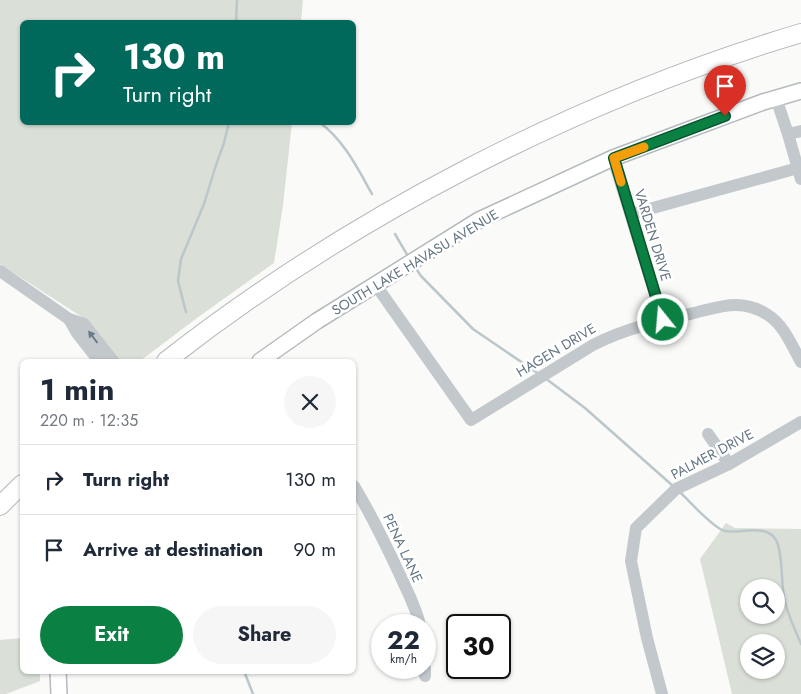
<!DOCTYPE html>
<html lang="en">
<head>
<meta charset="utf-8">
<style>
	:root { --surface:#fff; --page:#f6f6f7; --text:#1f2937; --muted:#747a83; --line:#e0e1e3; --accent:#0b8043 }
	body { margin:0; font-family:Jost,sans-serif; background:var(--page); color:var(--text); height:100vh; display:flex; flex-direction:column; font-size:19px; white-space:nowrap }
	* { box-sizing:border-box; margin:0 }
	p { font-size:16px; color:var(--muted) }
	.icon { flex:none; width:28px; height:28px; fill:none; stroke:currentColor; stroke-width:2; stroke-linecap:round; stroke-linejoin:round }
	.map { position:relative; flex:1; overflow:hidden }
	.sheet { position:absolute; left:20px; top:359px; width:336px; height:315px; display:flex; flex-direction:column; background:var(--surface); border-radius:8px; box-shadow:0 1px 4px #0004 }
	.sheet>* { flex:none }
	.guide { position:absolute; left:20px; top:20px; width:336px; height:105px; border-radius:8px; box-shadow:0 1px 4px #0004; background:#00695c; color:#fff; overflow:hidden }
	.fabs { position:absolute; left:740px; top:579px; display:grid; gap:10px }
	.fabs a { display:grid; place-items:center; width:45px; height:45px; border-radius:50%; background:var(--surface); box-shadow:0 1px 4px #0004; font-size:25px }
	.speed { position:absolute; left:371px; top:614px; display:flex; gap:10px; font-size:25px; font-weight:700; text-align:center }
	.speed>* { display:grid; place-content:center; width:65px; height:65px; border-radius:50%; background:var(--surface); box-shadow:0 1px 4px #0004; line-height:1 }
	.speed small { font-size:12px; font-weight:400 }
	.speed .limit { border:2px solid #111; border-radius:8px; background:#fff; color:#111 }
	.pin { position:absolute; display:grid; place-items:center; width:42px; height:42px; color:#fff; margin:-51px -21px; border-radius:50% 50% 50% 0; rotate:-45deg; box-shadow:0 0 5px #0007 }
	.pin .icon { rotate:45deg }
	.me { position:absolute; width:55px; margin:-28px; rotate:343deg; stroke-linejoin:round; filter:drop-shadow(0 0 4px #0008) }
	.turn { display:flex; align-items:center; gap:18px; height:105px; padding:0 20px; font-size:22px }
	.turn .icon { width:65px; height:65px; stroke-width:2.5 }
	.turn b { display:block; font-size:35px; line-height:42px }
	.round { display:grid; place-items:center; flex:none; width:52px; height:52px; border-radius:26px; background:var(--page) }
	.head { display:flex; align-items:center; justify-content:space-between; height:85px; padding:0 20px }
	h1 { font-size:30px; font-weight:700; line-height:38px }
	.action { display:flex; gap:10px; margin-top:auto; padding:10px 20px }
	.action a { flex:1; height:58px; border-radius:30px; background:var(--accent); color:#fff; font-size:20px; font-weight:700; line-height:58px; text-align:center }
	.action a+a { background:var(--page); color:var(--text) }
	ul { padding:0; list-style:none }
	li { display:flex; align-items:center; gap:15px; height:70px; padding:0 20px; border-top:1px solid var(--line) }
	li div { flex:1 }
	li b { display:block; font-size:19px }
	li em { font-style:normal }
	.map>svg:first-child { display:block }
	.green { fill:#dadfd7; fill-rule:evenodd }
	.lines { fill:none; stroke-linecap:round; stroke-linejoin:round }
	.stream { stroke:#bbc7cb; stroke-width:2.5 }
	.major-casing { stroke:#b5babe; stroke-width:18 }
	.highway-casing { stroke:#b4b9bd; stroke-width:20 }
	.minor { stroke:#c3c8cc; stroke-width:12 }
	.major { stroke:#fff; stroke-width:15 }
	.highway { stroke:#fff; stroke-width:18 }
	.oneway { fill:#6a7a87 }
	.route-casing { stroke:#07532c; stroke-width:12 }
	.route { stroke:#0b8043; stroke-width:9 }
	.slow { stroke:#f59e0b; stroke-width:9 }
	.labels { text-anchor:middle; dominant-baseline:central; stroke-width:5; stroke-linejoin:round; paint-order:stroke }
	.street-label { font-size:14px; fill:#657683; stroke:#fff }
</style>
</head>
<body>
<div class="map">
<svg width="801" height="694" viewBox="0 0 801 694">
	<rect width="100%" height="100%" fill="#fafaf8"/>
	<g class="green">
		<polygon points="0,0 303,0 301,22 22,22 22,122 292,123 283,205 274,263 197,318 140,361 120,361 116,359 85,319 0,264"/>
		<path d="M726,523L735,528L801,529V694H732L700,559ZM749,588H776V615H749ZM749,642H776V670H749Z"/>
		<polygon points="22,638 22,671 40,671 40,681 6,694 0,694 0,640"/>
	</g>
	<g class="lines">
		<g class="stream">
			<polyline points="236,22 237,0"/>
			<path d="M319,122C344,140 358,169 372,194"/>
			<polyline points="395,234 409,258"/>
			<polyline points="415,267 421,276 473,329 539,374"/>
			<polyline points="186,312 178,281 181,259 204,204 216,165 224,143 229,122"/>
			<polyline points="545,378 585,408 673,486"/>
			<path d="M679,491C688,500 714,529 725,531C740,534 766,523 776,540C783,553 781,582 784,597C787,614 795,629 801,644"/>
			<polyline points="244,671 253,694"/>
		</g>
		<defs>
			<g id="major">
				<polyline points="260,361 317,321 479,220 613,158 763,102 801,91"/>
				<polyline points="58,671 59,694"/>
			</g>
			<g id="highway">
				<path d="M166,361C350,217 576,100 801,33"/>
				<polyline points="0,506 22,484"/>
			</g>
		</defs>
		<use href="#major" class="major-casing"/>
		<use href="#highway" class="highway-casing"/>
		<g class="minor">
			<polyline points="776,98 788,134 801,131"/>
			<polyline points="788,134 801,179"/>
			<polyline points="613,158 663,320"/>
			<polyline points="631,214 798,168"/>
			<polyline points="0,271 69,319 84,324 113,361"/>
			<path d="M375,284L471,420L593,345C626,328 663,320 698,312C710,309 723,305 736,305C747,305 759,309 768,315C784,325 792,346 801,362"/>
			<polyline points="69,319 77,333 99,361"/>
			<polyline points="708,434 729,464"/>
			<path d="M354,486C371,514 386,545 400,575C407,591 416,607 420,625"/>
			<polyline points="425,668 425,676"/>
			<polyline points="662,694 647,638 631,561 636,528 676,489 729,464 801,422"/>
		</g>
		<use href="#major" class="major"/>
		<use href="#highway" class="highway"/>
	</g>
	<defs><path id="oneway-solid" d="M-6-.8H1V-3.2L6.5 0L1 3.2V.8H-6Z" transform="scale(1.25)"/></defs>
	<use class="oneway" href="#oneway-solid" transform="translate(93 337) rotate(-127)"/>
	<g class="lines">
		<defs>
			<polyline id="route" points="663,320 614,158 725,116"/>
		</defs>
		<use href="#route" class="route-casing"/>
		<use href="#route" class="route"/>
		<polyline class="slow" points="621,182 614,158 644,147"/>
	</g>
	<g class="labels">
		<g class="street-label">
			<text transform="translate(653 235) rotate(73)">VARDEN DRIVE</text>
			<text transform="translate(415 262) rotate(-31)">SOUTH LAKE HAVASU AVENUE</text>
			<text transform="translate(556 350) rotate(-31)">HAGEN DRIVE</text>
			<text transform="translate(712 454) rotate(-28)">PALMER DRIVE</text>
			<text transform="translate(403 548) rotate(65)">PENA LANE</text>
		</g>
	</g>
</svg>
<div class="fabs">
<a><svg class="icon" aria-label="search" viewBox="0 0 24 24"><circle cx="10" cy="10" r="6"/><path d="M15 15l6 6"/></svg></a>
<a><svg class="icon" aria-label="layers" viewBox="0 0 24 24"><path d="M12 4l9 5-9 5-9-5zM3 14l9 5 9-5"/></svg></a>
</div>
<div class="speed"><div>22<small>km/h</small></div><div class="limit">30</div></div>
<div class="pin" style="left:725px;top:116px;background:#d93025"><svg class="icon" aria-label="arrive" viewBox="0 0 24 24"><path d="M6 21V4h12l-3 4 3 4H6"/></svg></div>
<svg class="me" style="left:663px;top:320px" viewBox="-20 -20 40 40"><circle r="17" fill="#0b8043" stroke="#fff" stroke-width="3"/><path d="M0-11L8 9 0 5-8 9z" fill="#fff"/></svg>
<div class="guide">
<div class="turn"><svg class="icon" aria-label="right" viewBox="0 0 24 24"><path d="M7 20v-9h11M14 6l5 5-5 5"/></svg><div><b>130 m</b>Turn right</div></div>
</div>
<section class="sheet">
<div class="head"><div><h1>1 min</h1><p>220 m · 12:35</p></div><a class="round"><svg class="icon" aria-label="close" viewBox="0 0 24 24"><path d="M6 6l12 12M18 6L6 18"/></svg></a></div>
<ul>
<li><svg class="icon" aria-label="right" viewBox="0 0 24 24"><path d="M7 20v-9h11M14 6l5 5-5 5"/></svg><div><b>Turn right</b></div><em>130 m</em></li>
<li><svg class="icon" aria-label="arrive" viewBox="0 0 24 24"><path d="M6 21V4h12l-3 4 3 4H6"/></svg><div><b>Arrive at destination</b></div><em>90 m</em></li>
</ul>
<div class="action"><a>Exit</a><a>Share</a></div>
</section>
</div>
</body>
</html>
